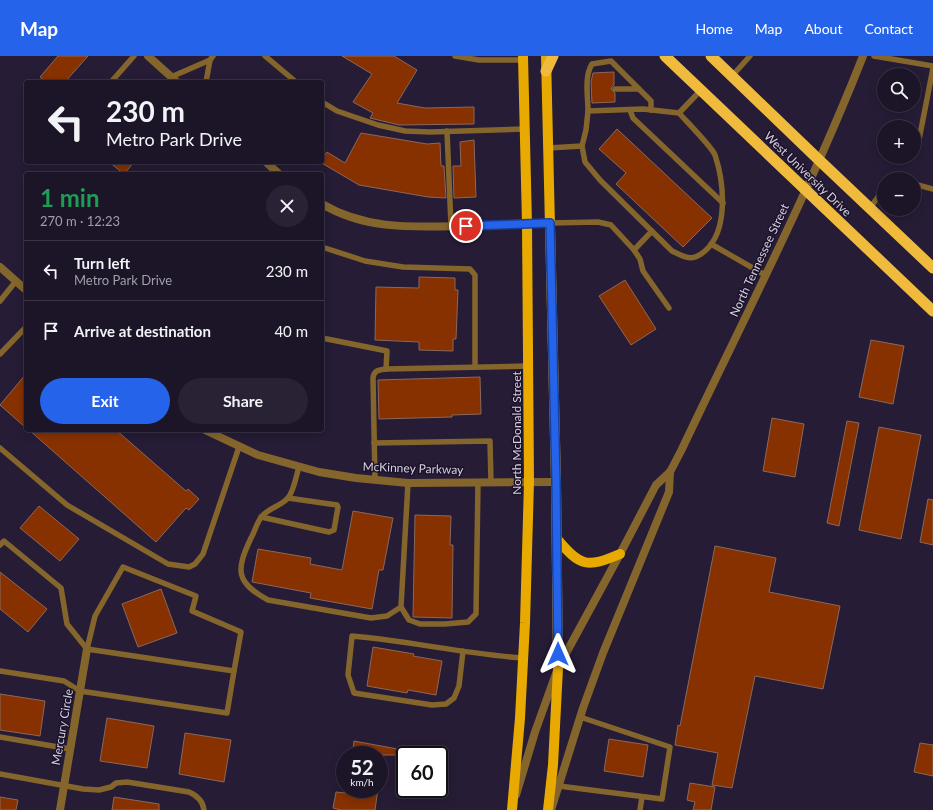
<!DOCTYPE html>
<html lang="en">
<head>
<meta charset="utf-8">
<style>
	:root { --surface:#1c1528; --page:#292234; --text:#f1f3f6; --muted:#a09fa8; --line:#3a3445; --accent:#2563eb }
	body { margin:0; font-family:Lato,sans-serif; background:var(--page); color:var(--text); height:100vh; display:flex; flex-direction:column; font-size:15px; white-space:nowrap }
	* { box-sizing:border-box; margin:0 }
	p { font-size:13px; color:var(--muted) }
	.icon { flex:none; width:22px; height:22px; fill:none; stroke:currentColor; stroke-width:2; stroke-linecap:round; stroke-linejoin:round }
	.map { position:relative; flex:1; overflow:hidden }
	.details { position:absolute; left:24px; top:116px; width:300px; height:260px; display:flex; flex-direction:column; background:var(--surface); border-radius:4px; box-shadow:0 2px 10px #0003,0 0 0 1px var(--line) }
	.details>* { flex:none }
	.guide { position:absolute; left:24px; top:24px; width:300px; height:84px; border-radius:4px; box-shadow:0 2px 10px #0003,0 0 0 1px var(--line); background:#1c1528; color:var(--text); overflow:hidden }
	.buttons { position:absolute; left:877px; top:12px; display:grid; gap:8px }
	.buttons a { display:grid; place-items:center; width:44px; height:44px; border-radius:50%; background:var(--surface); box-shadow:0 2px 10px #0003,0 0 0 1px var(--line); font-size:20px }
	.speed { position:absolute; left:336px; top:690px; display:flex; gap:8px; font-size:20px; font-weight:700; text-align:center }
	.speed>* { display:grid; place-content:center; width:52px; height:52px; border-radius:50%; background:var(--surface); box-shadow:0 2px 10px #0003,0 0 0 1px var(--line); line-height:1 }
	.speed small { font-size:10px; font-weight:400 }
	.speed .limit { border:2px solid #111; border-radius:6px; background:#fff; color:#111 }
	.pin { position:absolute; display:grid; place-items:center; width:34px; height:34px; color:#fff; margin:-17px; border:2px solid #fff; border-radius:50%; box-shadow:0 1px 4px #0007 }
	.me { position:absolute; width:44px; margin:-22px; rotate:0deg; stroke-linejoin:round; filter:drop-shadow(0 0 3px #0008) }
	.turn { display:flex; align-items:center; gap:14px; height:84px; padding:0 16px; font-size:18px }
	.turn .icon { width:52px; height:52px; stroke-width:2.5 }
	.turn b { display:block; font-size:28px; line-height:34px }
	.round { display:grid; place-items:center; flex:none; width:42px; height:42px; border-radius:21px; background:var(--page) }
	.headline { display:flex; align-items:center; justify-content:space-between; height:68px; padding:0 16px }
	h1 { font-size:24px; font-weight:700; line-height:30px; color:#1e9e55 }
	.button { display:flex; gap:8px; margin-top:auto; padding:8px 16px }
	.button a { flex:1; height:46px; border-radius:24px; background:var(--accent); color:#fff; font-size:16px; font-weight:700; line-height:46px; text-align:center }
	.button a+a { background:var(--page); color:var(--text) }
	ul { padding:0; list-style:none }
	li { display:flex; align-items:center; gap:12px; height:60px; padding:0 16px; border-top:1px solid var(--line) }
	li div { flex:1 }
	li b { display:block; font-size:15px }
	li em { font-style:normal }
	header { display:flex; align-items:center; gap:24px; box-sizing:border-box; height:56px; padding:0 20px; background:var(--accent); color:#fff }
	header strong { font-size:19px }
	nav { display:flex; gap:22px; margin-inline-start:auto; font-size:14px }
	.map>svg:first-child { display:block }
	.building { fill:#873101; stroke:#8a685b }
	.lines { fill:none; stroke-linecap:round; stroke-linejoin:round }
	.service { stroke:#84662c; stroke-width:5.5 }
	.minor { stroke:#84662c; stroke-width:8 }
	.tertiary { stroke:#84662c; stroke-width:8 }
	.primary { stroke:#e8aa00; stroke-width:10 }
	.trunk { stroke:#f0bb3d; stroke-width:11 }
	.route-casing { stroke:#184099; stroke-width:10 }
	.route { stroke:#2563eb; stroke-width:7 }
	.labels { text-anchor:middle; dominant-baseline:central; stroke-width:3; stroke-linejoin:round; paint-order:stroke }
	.street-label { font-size:12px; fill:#d6d0e1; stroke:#1c132b }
</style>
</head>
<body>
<header>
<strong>Map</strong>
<nav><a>Home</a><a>Map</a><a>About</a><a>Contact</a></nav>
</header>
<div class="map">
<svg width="933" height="754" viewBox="0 0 933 754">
	<rect width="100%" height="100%" fill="#261c36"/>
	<g class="building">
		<polygon points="58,0 88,0 65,26 46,26 40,21"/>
		<polygon points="342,0 394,0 417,14 397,47 425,52 474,51 474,68 399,69 370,62 373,57 353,46 372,18"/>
		<polygon points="614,16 614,29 612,31 611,33 615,37 615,46 592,47 591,26 593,17"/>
		<polygon points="617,73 712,162 683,191 616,128 626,117 599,93"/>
		<polygon points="361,77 427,88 440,87 441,110 444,110 446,142 428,141 359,129 320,106 322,106 322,103 327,96 345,107"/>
		<polygon points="474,84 476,141 454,142 453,110 461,110 460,86"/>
		<polygon points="109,106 134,106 124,118"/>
		<polygon points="419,221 455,222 455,234 458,234 456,283 453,283 453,295 419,294 419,286 375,284 376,231 419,232"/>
		<polygon points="625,224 656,273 631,289 599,240"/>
		<polygon points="871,284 904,290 893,348 859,341"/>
		<polygon points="26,318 26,372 0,349"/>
		<polygon points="480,321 481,358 452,359 452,361 379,363 378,324"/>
		<polygon points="772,362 804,368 795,421 763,415"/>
		<polygon points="847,365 859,367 839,470 827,467"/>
		<polygon points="879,371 921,379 901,483 859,474"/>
		<polygon points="29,374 116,374 186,435 188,433 199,443 189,454 186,452 156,486"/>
		<polygon points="928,443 933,444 933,489 920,486"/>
		<polygon points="39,450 79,483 60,505 20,472"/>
		<polygon points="353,455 393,462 383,514 379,514 372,553 310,542 311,537 252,526 258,493 311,502 310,508 342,514"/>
		<polygon points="415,459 451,460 450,489 453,489 452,562 413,561"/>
		<polygon points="715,490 776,502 769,536 840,550 823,633 755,620 732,732 712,729 718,697 675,689 678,669 680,670"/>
		<polygon points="0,516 47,553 28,576 0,553"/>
		<polygon points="161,533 177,577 138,591 122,548"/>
		<polygon points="373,591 414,598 413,600 442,605 436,639 408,634 407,637 367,630"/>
		<polygon points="0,638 45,645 40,680 0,674"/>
		<polygon points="107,662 154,670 147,712 100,705"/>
		<polygon points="185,677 231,684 224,726 179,718"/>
		<polygon points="609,683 648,689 643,721 604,715"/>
		<polygon points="354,685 403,694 402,699 352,699"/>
		<polygon points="920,687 933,689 933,720 914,716"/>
		<polygon points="690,727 715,731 711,754 693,754 695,746 687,744"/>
		<polygon points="346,733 378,733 375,754 341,754 333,752 336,736 345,737"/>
		<polygon points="0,741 18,744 16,754 0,754"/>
		<polygon points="114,741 159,748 159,754 112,754"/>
	</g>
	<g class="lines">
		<g class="service">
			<polyline points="265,0 296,26"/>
			<polyline points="455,0 479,4 523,4"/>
			<polyline points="874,0 933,10"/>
			<polyline points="732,20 750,0"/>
			<polyline points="171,21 210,4 213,0"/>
			<polyline points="111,26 134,0"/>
			<polyline points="206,26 210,4"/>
			<polyline points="615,33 639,33"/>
			<polyline points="322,46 337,55 378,69 405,75 430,76 525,73"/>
			<polyline points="630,54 633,62 723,147"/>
			<path d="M588,55C588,40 584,21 592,8L611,5L651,45V54"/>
			<path d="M679,57C686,65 712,91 715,99C724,126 729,174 705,195C692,206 686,202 672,195L600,124L585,106L582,90L586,74L588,55L643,53L679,57L701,34"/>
			<polyline points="447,75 451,170"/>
			<polyline points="918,89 933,12"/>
			<polyline points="548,92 582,90"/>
			<polyline points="914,128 933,133"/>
			<polyline points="870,152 881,137 884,136"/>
			<polyline points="550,167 598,166 611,169 634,194 640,203 643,215 669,252"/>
			<polyline points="711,188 765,219"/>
			<polyline points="322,191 365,205 403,211 470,213 475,219 475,311"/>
			<polyline points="634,194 652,175"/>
			<polyline points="0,245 16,225"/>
			<polyline points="322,282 387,295 386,313 528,310"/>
			<polyline points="0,298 26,271"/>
			<polyline points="374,387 490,385 491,426"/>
			<polyline points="0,392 67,449 168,508 189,511 195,508 203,498 239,391"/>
			<path d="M299,411C296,420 294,435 288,442C281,450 269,452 262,460C257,466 255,475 251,482C236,514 235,526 268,544L371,562L387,560L401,551L408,427"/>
			<path d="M375,424L373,322C374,314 379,314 386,313"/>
			<polyline points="261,461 329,476 334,474 338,451 337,449 288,442"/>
			<polyline points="0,489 4,485 61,532 67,568 87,593 234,615 227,657 80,635 64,625 0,615"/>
			<polyline points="401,551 409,564 420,568 445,568 468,566 476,558 478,426"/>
			<polyline points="87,593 95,560 123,511 196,540 192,555 241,576 234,615"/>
			<path d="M463,595L459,630L454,642L446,648L432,649L354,637L348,619L352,580C409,585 466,598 523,602"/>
			<polyline points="0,681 70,693"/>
			<path d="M0,718L83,733L99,734L111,731L116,727L127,726L189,736C198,740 203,745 204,754"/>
			<polyline points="559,730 662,743 670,691 580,661"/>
			<polyline points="640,754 642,741"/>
		</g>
		<g class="minor">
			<polyline points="148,0 177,26"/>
			<polyline points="266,106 279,118"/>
			<path d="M322,148C366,174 412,171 462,170C491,169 521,168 550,167"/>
			<polyline points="0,211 26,234"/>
			<polyline points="205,374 258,399 319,416 356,422 408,427 556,426"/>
			<polyline points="60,754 87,593"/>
		</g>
		<g class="tertiary">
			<path d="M516,739L535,676L558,612L620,498L656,429L670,416L681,395C743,264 810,135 863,0"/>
			<polyline points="551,754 583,652 603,597 669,436 670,416"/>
		</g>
		<g class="primary">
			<polyline points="546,0 556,426 558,612 553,709 548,754"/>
			<path d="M557,483C581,511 587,512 620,498"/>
			<polyline points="512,754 520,662 525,567 529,426 527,168 523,0"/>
		</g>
		<g class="trunk">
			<polyline points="665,0 933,255"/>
			<polyline points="711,0 819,104 933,212"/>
			<polyline points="546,15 553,0"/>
		</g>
	</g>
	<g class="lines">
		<defs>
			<polyline id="route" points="466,170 550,167 556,426 558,598"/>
		</defs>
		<use href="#route" class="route-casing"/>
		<use href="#route" class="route"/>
	</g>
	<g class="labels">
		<g class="street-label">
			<text transform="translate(808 118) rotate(44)">West University Drive</text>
			<text transform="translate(759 204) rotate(-65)">North Tennessee Street</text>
			<text transform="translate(516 377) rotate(-90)">North McDonald Street</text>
			<text transform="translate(413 412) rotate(2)">McKinney Parkway</text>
			<text transform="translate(62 671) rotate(-80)">Mercury Circle</text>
		</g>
	</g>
</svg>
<div class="buttons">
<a><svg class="icon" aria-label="search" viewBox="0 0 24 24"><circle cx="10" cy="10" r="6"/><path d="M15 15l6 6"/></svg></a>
<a>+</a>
<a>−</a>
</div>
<div class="speed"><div>52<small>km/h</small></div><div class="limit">60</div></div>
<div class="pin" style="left:466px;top:170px;background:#d93025"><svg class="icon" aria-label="arrive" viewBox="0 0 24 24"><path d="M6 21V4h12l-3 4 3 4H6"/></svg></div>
<svg class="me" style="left:558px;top:598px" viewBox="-20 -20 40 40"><path d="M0-17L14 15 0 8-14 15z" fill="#2563eb" stroke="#fff" stroke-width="4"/></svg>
<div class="guide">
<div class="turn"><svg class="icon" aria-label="left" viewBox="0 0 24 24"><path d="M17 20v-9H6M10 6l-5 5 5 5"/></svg><div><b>230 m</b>Metro Park Drive</div></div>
</div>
<section class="details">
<div class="headline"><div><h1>1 min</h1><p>270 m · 12:23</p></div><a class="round"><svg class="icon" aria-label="close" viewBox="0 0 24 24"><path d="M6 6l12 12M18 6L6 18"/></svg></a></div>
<ul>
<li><svg class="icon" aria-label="left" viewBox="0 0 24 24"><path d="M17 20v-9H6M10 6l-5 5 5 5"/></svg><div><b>Turn left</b><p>Metro Park Drive</p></div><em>230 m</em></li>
<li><svg class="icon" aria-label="arrive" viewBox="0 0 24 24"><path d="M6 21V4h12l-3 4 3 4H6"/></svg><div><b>Arrive at destination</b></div><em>40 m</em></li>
</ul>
<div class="button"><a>Exit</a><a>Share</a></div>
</section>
</div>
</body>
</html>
